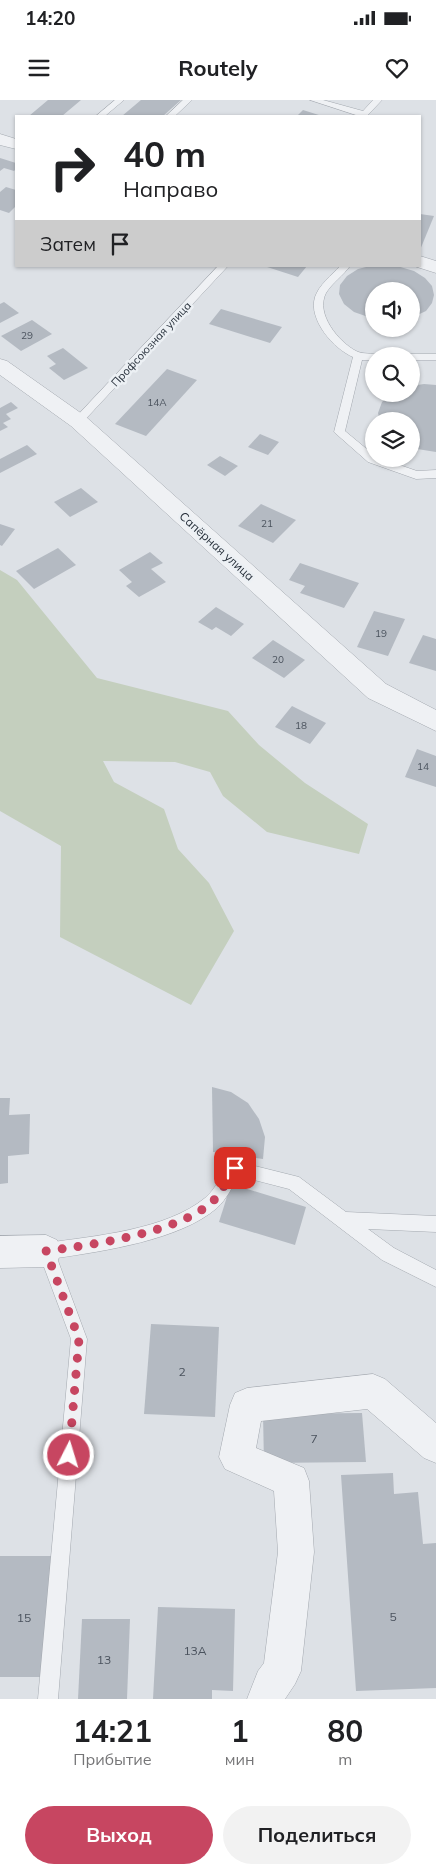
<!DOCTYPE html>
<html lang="ru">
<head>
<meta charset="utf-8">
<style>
	:root { --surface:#fff; --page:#f2f2f2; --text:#202124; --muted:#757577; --accent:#c74661 }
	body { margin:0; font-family:Mulish,sans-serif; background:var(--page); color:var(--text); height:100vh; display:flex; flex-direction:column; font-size:19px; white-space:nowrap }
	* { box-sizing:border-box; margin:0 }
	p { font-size:16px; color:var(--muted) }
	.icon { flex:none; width:28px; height:28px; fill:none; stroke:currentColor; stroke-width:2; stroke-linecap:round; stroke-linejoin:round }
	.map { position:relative; height:1599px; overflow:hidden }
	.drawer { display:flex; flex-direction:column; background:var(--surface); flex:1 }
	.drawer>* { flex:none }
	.guide { position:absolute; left:15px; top:15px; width:406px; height:152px; border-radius:0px; box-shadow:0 1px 4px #0004; background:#fff; color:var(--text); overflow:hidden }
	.tools { position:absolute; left:365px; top:182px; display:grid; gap:10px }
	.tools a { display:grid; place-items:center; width:55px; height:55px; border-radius:50%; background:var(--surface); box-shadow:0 1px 4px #0004; font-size:25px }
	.pin { position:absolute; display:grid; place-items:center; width:42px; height:42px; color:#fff; margin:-21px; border-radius:10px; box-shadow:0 2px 8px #0006 }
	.me { position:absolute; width:55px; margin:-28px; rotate:5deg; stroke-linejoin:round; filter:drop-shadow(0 0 4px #0008) }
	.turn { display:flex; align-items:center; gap:18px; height:105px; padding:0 25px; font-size:22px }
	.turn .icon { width:65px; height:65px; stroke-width:2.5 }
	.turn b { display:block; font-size:35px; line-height:42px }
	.then { display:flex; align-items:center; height:48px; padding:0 25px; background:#0003; gap:10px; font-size:19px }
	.eta { display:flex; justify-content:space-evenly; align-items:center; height:85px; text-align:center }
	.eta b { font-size:30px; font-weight:700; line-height:35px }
	.button { display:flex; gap:10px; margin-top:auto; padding:10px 25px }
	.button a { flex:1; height:58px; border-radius:30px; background:var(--accent); color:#fff; font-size:20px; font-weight:700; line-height:58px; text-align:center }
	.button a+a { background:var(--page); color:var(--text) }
	.status { display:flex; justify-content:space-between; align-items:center; height:35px; padding:0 25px; background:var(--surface); direction:ltr }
	.status svg { height:14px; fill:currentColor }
	header { display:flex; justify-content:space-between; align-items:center; height:65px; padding:0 25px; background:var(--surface); font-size:22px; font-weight:700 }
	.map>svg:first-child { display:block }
	.green { fill:#c4cfbe }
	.building { fill:#b4bac2 }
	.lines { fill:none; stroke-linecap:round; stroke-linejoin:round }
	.service-casing { stroke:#a3a8af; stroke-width:1 }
	.minor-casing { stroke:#a3a8af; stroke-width:1 }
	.service { fill:#eff1f4; fill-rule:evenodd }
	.minor { fill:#eff1f4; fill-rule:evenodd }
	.route { stroke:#c74661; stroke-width:9; stroke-dasharray:0 16.2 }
	.labels { text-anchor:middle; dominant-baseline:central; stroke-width:5; stroke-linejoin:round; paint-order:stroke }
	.number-label { font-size:10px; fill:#4a525d }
	.far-street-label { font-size:11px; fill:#27303b; stroke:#ecf0f4 }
	.street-label { font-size:12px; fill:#27303b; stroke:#ecf0f4 }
	.near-number-label { font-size:12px; fill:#4a525d }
</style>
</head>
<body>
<div class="status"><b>14:20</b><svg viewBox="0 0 49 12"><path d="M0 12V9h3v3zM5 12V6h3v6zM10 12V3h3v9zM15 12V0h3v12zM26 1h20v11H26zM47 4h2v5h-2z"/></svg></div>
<header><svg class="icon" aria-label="menu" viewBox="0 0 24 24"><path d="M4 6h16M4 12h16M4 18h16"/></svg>Routely<svg class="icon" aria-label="heart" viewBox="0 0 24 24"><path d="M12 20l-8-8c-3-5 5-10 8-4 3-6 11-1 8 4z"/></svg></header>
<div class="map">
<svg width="436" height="1599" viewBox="0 0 436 1599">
	<rect width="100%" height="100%" fill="#dde1e6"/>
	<polygon class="green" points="0,470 17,480 97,578 228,611 259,645 305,683 368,724 359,754 267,732 223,696 210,672 175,662 103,661 114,682 164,709 178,749 209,783 234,831 191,905 60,837 61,746 0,711"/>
	<g class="building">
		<polygon points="48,0 81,0 62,16 29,16"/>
		<polygon points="141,0 181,0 163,16 122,16"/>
		<polygon points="303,10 322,16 297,16"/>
		<polygon points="0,58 16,63 16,69 14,71 4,68 0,71"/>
		<polygon points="6,87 16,90 16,106 9,113 0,110 0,92"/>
		<polygon points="420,114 434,116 420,150"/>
		<polygon points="264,166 307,166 298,177"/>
		<polygon points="370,166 397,166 414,171 425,178 432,186 434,195 432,203 426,211 411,218 411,191 374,191 374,219 354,212 344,204 339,194 340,185 347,176 358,169"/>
		<polygon points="4,202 19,213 0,223 0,204"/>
		<polygon points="221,209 282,227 270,243 209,224"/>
		<polygon points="32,220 52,234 21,251 1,236"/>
		<polygon points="63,248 88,268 64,280 49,268 56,264 47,256"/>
		<polygon points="167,269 197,280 146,336 115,324"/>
		<polygon points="424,284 436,285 436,352 411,348 411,321 380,321 378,313 382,302 391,294 411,294 411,286"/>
		<polygon points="11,302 18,308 6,314 11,319 3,323 8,327 0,331 0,308"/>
		<polygon points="260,334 279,342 268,355 248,347"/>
		<polygon points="27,345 37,354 0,373 0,359"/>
		<polygon points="220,356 238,366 225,376 207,365"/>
		<polygon points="81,388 98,402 70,417 54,402"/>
		<polygon points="261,404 296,420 273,443 238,426"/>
		<polygon points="0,424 15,429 2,446 0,445"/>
		<polygon points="58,448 76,465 34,489 16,471"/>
		<polygon points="150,452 163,463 151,469 166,482 139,497 126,486 132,482 119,470"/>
		<polygon points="300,463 359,483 344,508 300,493 305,486 289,480"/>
		<polygon points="216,507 244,524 231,536 216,527 212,530 198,522"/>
		<polygon points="374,511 405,519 388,556 357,547"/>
		<polygon points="423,535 436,539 436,571 409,563"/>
		<polygon points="273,540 305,560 284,578 252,558"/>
		<polygon points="292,606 326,623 310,644 275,627"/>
		<polygon points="417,649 436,656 436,687 405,677"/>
		<polygon points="212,987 231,992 248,1003 259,1019 265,1037 263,1059 213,1052"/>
		<polygon points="0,998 10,998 9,1015 30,1014 29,1054 8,1056 8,1083 0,1084"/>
		<polygon points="231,1084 306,1107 295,1145 219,1122"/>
		<polygon points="151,1224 219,1227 215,1317 144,1314"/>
		<polygon points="362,1313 366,1362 264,1363 263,1314"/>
		<polygon points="393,1373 394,1394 418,1392 423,1444 436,1443 436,1588 356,1591 341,1375"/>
		<polygon points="0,1456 51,1456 43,1577 0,1577"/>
		<polygon points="158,1507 235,1509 233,1591 212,1590 212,1599 153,1599"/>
		<polygon points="82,1519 130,1519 127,1599 78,1599"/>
	</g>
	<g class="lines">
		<defs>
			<g id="service">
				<polygon points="115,0 124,0 105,16 96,16"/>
				<polygon points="183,0 192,0 175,16 166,16"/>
				<polygon points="310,0 323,0 363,11 373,0 382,0 367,16 359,16"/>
				<polygon points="218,166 228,166 82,323 74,323 73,321 74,319"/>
				<path d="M340,166H350C343,176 332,183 326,193C315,214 339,242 356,251C364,255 372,252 379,256H374V260H362L345,331L374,355V359H382L417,371L436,370V378L416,379L368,362L334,332L353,257C334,249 308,220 315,197C319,185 331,176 340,166Z"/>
				<polygon points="411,254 436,254 436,260 411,260 411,256 406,256"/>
				<path d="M235,1061L299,1077L346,1112L436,1116V1132L368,1129L394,1148L436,1170V1187L382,1160L289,1089L239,1076C232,1087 226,1100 217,1108C180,1140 104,1151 57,1158L87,1239L58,1599H38L71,1239L38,1151L40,1145L46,1143C95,1136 166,1130 205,1098C216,1089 222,1074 229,1063Z"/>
			</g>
			<g id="minor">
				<polygon points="0,34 16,39 16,49 0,45"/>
				<polygon points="420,156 436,161 436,173 414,166 420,166"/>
				<polygon points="0,259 7,261 85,316 386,584 436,610 436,631 368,598 71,326 0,275"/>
				<polygon points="46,1135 57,1140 62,1151 57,1162 46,1167 0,1168 0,1136"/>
				<polygon points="373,1274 385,1279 436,1323 436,1363 424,1358 367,1309 261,1321 256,1348 304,1368 309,1381 314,1452 301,1571 295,1584 285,1599 247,1599 258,1571 264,1563 278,1452 274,1391 225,1369 219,1357 230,1305 235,1293 247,1288"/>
			</g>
		</defs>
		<use href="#service" class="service-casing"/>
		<use href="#minor" class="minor-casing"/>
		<use href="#service" class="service"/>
		<use href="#minor" class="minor"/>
	</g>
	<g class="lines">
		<path class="route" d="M69,1355L79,1239L46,1151C92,1145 176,1133 211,1103C221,1094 228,1078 235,1068"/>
	</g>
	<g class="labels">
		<g class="number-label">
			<text x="27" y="235">29</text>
			<text x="157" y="302">14А</text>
			<text x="267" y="423">21</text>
			<text x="381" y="533">19</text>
			<text x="278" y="559">20</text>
			<text x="301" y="625">18</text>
			<text x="423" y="666">14</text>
		</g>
		<g class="far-street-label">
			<text transform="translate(151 244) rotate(-47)">Профсоюзная улица</text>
		</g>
		<g class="street-label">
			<text transform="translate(217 446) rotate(42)">Сапёрная улица</text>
		</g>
		<g class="near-number-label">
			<text x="182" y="1271">2</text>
			<text x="314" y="1338">7</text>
			<text x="393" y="1516">5</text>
			<text x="24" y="1517">15</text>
			<text x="195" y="1550">13А</text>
			<text x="104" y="1559">13</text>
		</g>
	</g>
</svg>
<div class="tools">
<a><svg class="icon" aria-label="sound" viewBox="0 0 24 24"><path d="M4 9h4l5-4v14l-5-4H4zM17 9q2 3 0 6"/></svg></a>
<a><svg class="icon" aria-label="search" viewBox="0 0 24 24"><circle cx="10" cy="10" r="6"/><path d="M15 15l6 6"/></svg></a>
<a><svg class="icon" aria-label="layers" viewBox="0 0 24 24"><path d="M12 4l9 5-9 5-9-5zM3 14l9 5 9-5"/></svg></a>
</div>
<div class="pin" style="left:235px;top:1068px;background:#d93025"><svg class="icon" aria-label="arrive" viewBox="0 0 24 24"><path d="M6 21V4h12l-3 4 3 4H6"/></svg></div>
<svg class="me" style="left:69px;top:1355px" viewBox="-20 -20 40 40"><circle r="17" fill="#c74661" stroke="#fff" stroke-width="3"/><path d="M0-11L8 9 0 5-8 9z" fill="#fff"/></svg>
<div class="guide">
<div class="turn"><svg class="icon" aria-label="right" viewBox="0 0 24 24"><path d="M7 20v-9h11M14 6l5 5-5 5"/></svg><div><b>40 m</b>Направо</div></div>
<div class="then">Затем<svg class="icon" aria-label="arrive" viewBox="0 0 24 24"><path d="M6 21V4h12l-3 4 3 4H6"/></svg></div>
</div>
</div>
<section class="drawer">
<div class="eta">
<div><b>14:21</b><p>Прибытие</p></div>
<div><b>1</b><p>мин</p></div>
<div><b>80</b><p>m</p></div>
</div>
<div class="button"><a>Выход</a><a>Поделиться</a></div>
</section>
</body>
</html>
